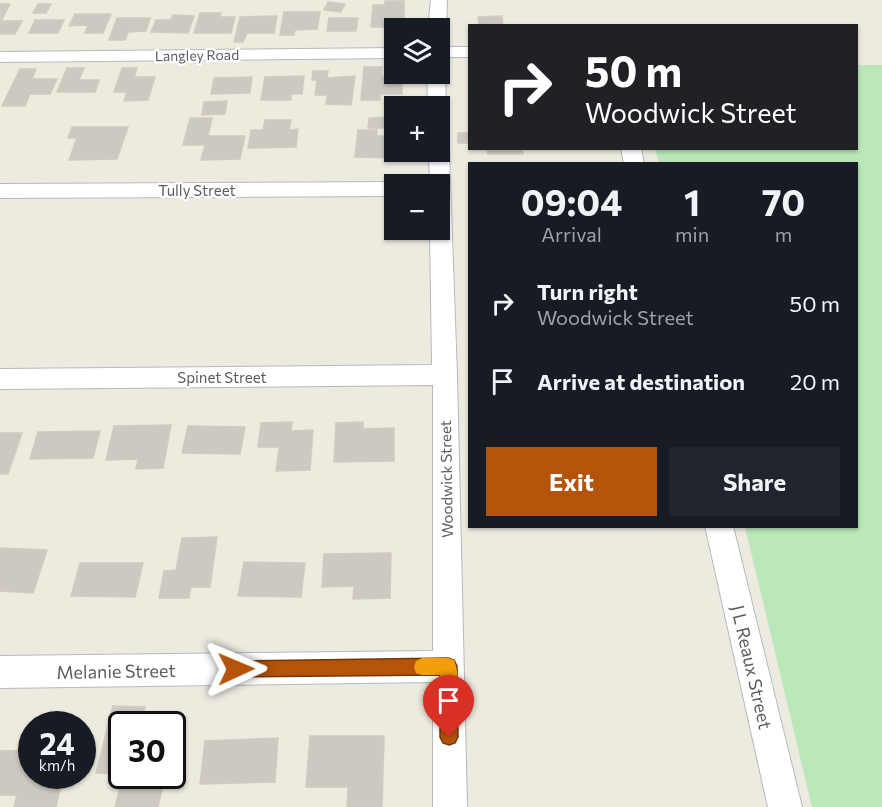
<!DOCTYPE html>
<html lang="en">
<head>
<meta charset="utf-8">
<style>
	:root { --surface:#171b24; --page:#20242c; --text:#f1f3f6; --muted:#9ea1a6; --accent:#b45309 }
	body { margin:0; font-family:Commissioner,sans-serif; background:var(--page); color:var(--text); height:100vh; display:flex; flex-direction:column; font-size:22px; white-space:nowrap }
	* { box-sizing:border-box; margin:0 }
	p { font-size:20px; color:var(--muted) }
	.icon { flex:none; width:33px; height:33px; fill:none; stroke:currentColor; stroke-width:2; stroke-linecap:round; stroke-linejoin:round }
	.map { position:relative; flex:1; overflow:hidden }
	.panel { position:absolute; left:468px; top:162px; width:390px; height:366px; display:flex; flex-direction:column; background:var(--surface); border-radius:0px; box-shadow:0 2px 4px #0004 }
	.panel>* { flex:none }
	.hud { position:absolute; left:468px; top:24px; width:390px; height:126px; border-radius:0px; box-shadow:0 2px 4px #0004; background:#202124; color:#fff; overflow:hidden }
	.tools { position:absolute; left:384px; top:18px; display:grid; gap:12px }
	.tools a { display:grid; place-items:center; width:66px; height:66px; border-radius:0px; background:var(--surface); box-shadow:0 2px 4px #0004; font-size:30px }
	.speed { position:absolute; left:18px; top:711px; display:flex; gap:12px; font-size:30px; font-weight:700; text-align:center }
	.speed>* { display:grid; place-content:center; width:78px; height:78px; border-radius:50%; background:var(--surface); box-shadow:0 2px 4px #0004; line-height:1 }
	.speed small { font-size:15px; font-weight:400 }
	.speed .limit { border:3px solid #111; border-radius:9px; background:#fff; color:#111 }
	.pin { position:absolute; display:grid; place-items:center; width:51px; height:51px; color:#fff; margin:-62px -26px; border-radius:50% 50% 50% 0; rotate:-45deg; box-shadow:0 0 6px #0007 }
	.pin .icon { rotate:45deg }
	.me { position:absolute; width:66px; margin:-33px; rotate:89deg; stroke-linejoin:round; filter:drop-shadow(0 0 4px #0008) }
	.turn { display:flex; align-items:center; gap:21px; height:126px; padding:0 18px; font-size:27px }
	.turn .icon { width:78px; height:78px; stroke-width:2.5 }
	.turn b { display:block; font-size:42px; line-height:51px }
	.eta { display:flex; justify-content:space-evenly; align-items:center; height:102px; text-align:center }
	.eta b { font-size:36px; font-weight:700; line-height:42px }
	.button { display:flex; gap:12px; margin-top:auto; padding:12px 18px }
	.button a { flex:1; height:69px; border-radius:0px; background:var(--accent); color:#fff; font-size:24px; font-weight:700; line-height:69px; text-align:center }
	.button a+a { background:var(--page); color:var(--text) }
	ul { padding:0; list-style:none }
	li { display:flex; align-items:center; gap:18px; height:78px; padding:0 18px }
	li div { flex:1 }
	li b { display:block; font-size:22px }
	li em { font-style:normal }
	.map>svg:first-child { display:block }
	.green { fill:#bae8b9 }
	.building { fill:#cdc8c1; stroke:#d2cbbe; stroke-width:1.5 }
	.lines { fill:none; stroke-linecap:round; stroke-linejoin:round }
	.minor-casing { stroke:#b6b9be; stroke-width:2 }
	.minor { fill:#fff; fill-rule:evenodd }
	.route { fill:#b45309; stroke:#753606; stroke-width:1.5 }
	.slow { fill:#f59e0b }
	.labels { text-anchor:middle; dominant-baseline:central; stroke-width:4.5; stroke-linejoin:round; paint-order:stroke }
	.far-street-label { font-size:14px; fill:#595d62; stroke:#fff }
	.street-label { font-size:15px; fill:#595d62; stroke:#fff }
	.near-street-label { font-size:18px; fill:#595d62; stroke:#fff }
</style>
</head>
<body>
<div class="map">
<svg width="882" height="807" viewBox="0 0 882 807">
	<rect width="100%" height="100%" fill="#edeae0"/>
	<polygon class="green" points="857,65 882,65 882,807 812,807 745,527 856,526 856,164 659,163 655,149 856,148"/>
	<g class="building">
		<polygon points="385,1 404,1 404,27 371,27 373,5 385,5"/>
		<polygon points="328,2 345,4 341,12 324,10"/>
		<polygon points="0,4 10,4 1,21 22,21 15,34 0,34"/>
		<polygon points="38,4 51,4 46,13 33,13"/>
		<polygon points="284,12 320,12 317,29 295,30 294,35 280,35"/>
		<polygon points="200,13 221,13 220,17 235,17 231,33 194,33"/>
		<polygon points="75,14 111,14 103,33 85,33 88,25 69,26"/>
		<polygon points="173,15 194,16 188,33 151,32 156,20 171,20"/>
		<polygon points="277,16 274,33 247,33 243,42 234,42 240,17"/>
		<polygon points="502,16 503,26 479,26 478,17"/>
		<polygon points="117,18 150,18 146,31 128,32 125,40 109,40"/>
		<polygon points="329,18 358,18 356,31 327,31"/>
		<polygon points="35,20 64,20 58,33 29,33"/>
		<polygon points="364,67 382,67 381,76 402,76 402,94 380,94 380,100 361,100"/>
		<polygon points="67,68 84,68 79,80 99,80 95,92 57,92"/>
		<polygon points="122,68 137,68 134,77 155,77 148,100 124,101 127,92 114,92"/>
		<polygon points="20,69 36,69 32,79 57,79 50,94 30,94 25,106 2,106"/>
		<polygon points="313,71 328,71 327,78 355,76 351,105 326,104 327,95 315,95 317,80 312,80"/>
		<polygon points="304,76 302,94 291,94 291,100 261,100 265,77"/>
		<polygon points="252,77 250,93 211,94 214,78"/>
		<polygon points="227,101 225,114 202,115 204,102"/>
		<polygon points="394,117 394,128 368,128 369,118"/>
		<polygon points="190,118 212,118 208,136 245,136 240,159 201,160 205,145 183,145"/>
		<polygon points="265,120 291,120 289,130 298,129 296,147 248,148 251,130 263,130"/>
		<polygon points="72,127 128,127 117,159 69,160 77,138 68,138"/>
		<polygon points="358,130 377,130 377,136 394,136 394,152 398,152 398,158 355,157"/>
		<rect x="458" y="133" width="12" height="10"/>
		<polygon points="487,148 522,148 523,154 488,154"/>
		<polygon points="292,422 291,431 313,430 310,470 276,471 279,447 258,447 261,423"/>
		<polygon points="363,422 363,429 394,428 394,461 334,462 336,423"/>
		<polygon points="171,425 163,468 136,469 138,459 106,460 114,426"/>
		<polygon points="188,426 245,427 240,454 182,453"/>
		<polygon points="100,431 93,458 30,459 38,432"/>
		<polygon points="0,433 22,433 8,474 0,474"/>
		<polygon points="217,537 210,587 191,587 189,598 159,598 164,571 176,570 182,538"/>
		<polygon points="0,548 47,550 33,593 0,591"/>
		<polygon points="391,553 390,598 353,599 354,586 322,587 324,554"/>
		<polygon points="244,562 305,563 301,597 238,596"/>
		<polygon points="80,563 143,563 135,597 71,596"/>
		<polygon points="113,706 145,707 141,724 122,724 122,774 96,773"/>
		<polygon points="310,736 384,736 382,807 347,807 348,787 306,787"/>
		<polygon points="278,738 275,782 200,784 205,741"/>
		<polygon points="32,750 32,776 63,776 56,807 14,807 17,795 0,795 0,751"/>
		<polygon points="123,776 165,776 158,807 115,807"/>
	</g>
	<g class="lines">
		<defs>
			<g id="minor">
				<polygon points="431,0 447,0 446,28 443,32 440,33 440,28 428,28"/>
				<rect x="440" y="47" width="30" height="10"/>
				<polygon points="394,48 394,58 0,62 0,52"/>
				<polygon points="440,69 445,74 446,106 440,111 440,106 428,106 427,74 440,74"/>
				<polygon points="440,146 446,148 449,152 457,375 467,807 433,807 433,682 0,688 0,656 433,651 433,385 0,389 0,369 432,365 430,230 440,230 440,184 430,184 429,152 440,152"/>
				<polygon points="621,148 641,148 644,164 624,164"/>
				<polygon points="394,182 402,184 394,184 394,196 0,198 0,184"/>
				<polygon points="705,526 733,526 802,807 768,807"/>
			</g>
		</defs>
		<use href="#minor" class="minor-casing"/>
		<use href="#minor" class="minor"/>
	</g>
	<polygon class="route" points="448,658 454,660 457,666 458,737 455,743 449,745 443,743 440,737 440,675 236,677 230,675 228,669 230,663 236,661"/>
	<path class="slow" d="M422,658H448L454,660C459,672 459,691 455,703L449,705L443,703L440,697V675H422L416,673L414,667L416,661Z"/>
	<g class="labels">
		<g class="far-street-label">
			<text transform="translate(197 55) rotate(-1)">Langley Road</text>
		</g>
		<g class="street-label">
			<text x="197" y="190">Tully Street</text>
			<text x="222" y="377">Spinet Street</text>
			<text transform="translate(446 479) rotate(-91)">Woodwick Street</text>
		</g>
		<g class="near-street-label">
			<text transform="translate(752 667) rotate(77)">J L Reaux Street</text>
			<text transform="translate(116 671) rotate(-1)">Melanie Street</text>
		</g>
	</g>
</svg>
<div class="tools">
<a><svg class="icon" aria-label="layers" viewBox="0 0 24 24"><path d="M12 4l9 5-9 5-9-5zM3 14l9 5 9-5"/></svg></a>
<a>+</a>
<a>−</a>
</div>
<div class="speed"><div>24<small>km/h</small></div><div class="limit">30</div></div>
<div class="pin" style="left:449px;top:737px;background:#d93025"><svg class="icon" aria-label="arrive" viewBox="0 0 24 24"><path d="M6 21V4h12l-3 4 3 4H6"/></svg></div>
<svg class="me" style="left:236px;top:669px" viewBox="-20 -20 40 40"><path d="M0-17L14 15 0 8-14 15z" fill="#b45309" stroke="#fff" stroke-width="4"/></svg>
<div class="hud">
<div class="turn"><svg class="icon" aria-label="right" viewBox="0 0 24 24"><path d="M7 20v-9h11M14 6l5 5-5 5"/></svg><div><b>50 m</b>Woodwick Street</div></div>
</div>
<section class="panel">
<div class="eta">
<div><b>09:04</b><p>Arrival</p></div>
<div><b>1</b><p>min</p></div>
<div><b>70</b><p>m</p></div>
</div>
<ul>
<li><svg class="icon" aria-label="right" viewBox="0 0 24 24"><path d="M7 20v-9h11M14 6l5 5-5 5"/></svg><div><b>Turn right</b><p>Woodwick Street</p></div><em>50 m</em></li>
<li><svg class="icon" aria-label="arrive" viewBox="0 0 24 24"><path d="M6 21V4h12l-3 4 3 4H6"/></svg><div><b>Arrive at destination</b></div><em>20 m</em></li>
</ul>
<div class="button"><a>Exit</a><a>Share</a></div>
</section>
</div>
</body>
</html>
